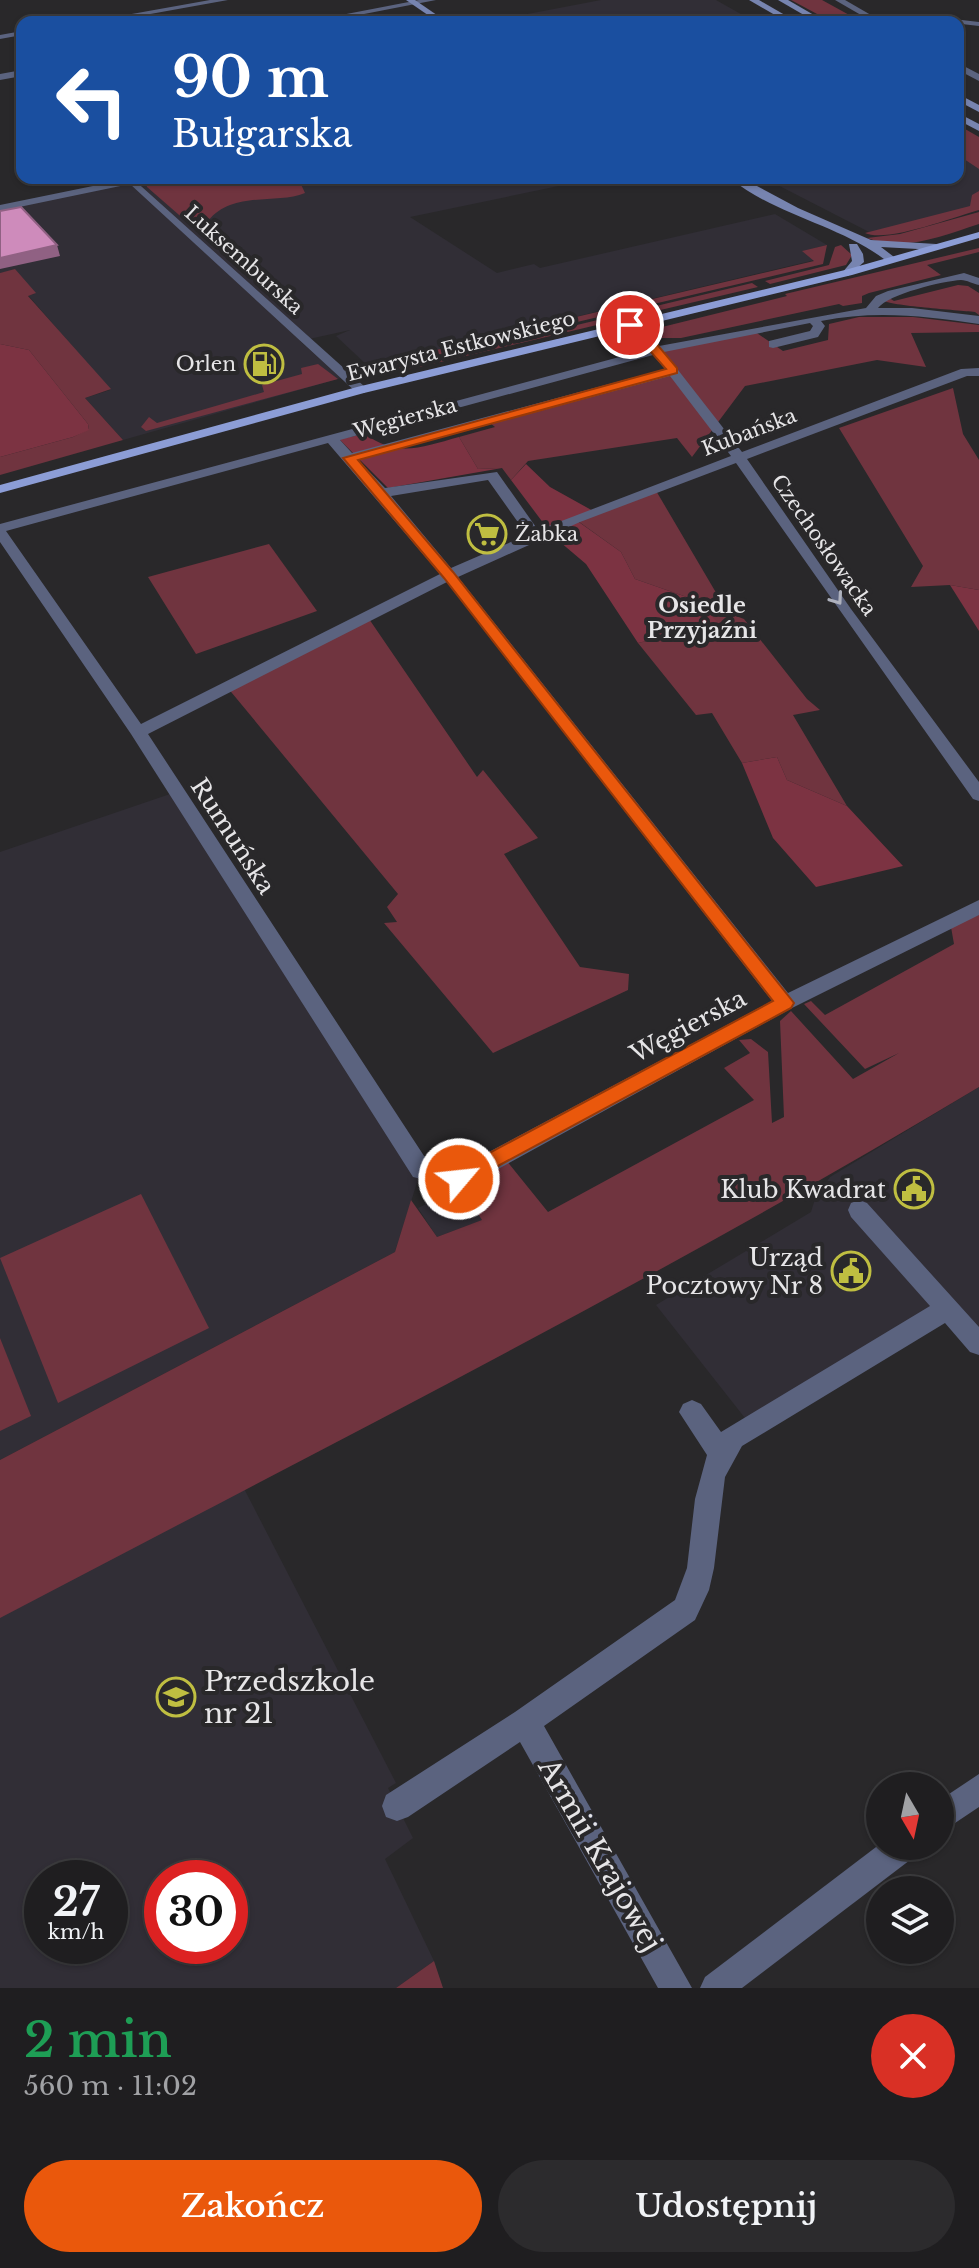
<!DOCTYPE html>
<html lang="pl">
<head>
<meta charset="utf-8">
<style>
	:root { --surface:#1f1e20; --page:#2c2b2d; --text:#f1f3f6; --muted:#a1a2a5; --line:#3c3c3e; --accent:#ea580c }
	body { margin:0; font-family:"Libre Baskerville",serif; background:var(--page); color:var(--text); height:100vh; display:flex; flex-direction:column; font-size:30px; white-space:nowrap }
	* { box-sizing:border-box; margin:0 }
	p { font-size:26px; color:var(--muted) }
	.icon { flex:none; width:44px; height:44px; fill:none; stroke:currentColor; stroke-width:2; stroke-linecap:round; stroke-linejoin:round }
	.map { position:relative; height:1988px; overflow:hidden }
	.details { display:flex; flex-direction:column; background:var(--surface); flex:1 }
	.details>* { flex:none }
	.top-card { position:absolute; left:16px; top:16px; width:948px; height:168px; border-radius:16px; box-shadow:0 2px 6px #0004,0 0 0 2px var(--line); background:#1a4fa0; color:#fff; overflow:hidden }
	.needle { width:52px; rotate:171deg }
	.controls { position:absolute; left:866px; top:1772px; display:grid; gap:16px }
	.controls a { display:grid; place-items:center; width:88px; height:88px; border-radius:50%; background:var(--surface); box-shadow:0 2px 6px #0004,0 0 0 2px var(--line); font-size:40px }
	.speed { position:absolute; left:24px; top:1860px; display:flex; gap:16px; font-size:40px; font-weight:700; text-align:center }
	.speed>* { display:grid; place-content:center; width:104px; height:104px; border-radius:50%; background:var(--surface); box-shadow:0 2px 6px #0004,0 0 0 2px var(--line); line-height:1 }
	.speed small { font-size:20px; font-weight:400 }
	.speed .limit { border:12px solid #d22; background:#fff; color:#111 }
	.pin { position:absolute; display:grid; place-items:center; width:68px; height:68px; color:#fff; margin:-34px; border:4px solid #fff; border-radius:50%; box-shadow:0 2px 8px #0007 }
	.me { position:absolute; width:88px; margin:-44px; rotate:62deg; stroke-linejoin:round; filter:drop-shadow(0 0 6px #0008) }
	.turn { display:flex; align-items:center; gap:28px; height:168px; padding:0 24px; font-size:36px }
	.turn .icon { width:104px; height:104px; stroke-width:2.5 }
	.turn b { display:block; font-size:56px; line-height:68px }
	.round { display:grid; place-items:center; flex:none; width:84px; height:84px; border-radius:42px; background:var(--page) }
	.summary { display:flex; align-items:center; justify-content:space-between; height:136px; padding:0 24px }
	h1 { font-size:48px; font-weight:600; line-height:60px; color:#1e9e55 }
	.primary-button { display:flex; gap:16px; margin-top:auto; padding:16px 24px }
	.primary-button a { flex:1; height:92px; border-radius:48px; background:var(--accent); color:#fff; font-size:32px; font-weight:600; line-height:92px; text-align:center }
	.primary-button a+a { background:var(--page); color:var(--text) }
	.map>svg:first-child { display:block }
	.built { fill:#312e36; fill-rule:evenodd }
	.green { fill:#70343f }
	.forest { fill:#7c3342 }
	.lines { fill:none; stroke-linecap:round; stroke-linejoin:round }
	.street { fill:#5b637f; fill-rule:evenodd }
	.secondary { fill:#7784b0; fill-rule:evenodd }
	.primary { fill:#8c9dd6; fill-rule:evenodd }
	.shaded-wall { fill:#906183 }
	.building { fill:#ce8bbb; stroke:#906183; stroke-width:2 }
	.oneway { stroke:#aeb1bd }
	.route { fill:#ea580c; stroke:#983908; stroke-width:2 }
	.labels { text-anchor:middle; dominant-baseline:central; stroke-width:8; stroke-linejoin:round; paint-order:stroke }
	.far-street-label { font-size:20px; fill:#e6e5e7; stroke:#29282a }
	.far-poi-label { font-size:20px; fill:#e6e5e7; stroke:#29282a; text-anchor:end }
	.far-neighbourhood-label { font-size:22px; font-weight:bold; fill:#e6e5e7; stroke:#29282a }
	.street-label { font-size:24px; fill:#e6e5e7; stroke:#29282a }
	.poi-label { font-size:24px; fill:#e6e5e7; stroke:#29282a; text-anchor:end }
	.near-poi-label { font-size:28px; fill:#e6e5e7; stroke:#29282a; text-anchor:start }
	.near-street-label { font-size:28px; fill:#e6e5e7; stroke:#29282a }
</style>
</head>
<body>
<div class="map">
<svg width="979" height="1988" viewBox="0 0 979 1988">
	<rect width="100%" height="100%" fill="#29282a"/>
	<g class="built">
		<polygon points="601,0 716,0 755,22 485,22"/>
		<polygon points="958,152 979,164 979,201 975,206 871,233 764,178 958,178"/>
		<polygon points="129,178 597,178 410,217 497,273 534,264 540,268 775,214 827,245 803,251 815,260 368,366 336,336 350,330 300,341 341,378 123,440 85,398 110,390 28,295 35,294 15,270 0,273 0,208 131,180"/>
		<polygon points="176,792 421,1170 395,1252 0,1460 0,852"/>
		<polygon points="979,1087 979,1344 947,1309 752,1427 656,1305 811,1212 815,1199 830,1177"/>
		<polygon points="461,1187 483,1220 437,1237 418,1208"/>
		<path d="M237,1475L396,1783L388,1788L413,1838L385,1859L434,1961L396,1988H0V1612ZM42,1878H110V1946H42ZM162,1878H230V1946H162Z"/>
	</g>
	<g class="green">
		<polygon points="791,0 822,0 862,22 832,22"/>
		<polygon points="958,125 979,137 979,169 958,155"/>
		<path d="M166,178H298L305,193C276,205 233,190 208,221L215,233L202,235L147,187L146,184Z"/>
		<path d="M979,191V210C954,217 887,243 865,233L970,206L972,195Z"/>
		<path d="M979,212V224C942,236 905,252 867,238L900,234Z"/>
		<polygon points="827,245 823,264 374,370 364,367 814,261 802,251"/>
		<polygon points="841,245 852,255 846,265 770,284 765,281 829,265 835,247"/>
		<polygon points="979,248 979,252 927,265 941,275 869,293 862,296 862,303 843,306 839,304 681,338 662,338 654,329 787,296 785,294"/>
		<polygon points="15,269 36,293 28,296 111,389 85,398 123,440 0,475 0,457 73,437 89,429 88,424 29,350 0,344 0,273"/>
		<polygon points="752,283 758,287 394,373 397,368"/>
		<path d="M958,285L968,286L979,293V315L975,312C958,310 889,306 883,300L886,296L894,301Z"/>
		<polygon points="859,317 913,317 979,325 979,332 911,333 926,367 877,360 745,386 692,457 677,438 528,461 511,480 502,468 478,469 459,437 495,427 485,419 672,371 657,350 754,331 783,351 828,340 829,324"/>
		<polygon points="318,364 338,379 146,431 141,427 149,417 157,423 264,392 262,385 302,374 301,368"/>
		<polygon points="953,388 963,434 979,460 979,590 950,585 911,587 923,566 839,428"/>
		<polygon points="655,489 728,613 744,619 807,699 820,710 793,715 847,806 787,780 777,757 742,763 712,713 696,715 638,643 718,624 698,601 635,579 621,552 575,519"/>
		<polygon points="269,544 317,611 196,654 148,577"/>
		<polygon points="367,616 477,777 483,770 538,838 504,854 580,967 629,974 628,990 493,1053 384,923 397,922 387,907 398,894 227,687"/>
		<path d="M979,913V1087C661,1278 329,1445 0,1618V1460L395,1252L411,1200L437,1237L482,1220L461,1187L502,1155L548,1212L754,1100L724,1068L750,1053L739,1040L751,1039L768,1052L772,1123L784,1117L780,1021L791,1011L853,1079L899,1053L865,1069L804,1004L811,1001L825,1015L954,944L951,927Z"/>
		<polygon points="141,1194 209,1328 58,1403 0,1258"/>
		<polygon points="0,1338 31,1416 0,1431"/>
		<polygon points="434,1961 443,1988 396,1988"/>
	</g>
	<g class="forest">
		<polygon points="0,344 29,350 88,424 89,430 73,437 0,457"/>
		<path d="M365,434C398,458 422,447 459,437L478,469L502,468L388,488L339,439Z"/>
		<polygon points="526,464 550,487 595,512 576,520 621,552 635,579 698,601 719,624 638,643 586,564 553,536 511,480"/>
		<polygon points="950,585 979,590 979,631"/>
		<polygon points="777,757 787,780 847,806 903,866 816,887 773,838 742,763"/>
	</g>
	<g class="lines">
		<g class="street">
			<polygon points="210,0 228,0 106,22 87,22"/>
			<polygon points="419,0 436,0 323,22 305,22"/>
			<polygon points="835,0 845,0 883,22 873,22"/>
			<polygon points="927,16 979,22 979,26 927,20 892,22"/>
			<polygon points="22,31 22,35 0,39 0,35"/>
			<polygon points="958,63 979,74 979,81 958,70"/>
			<polygon points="22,70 22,76 0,80 0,74"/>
			<polygon points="132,178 365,387 365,393 357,393 130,184 0,211 0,205"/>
			<path d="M964,273L979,278V285C973,284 967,280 961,280C943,281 889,294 878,308H912L979,316V324C925,316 875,310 821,321L825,326L818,337L773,348L769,347V341L810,331L813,326L810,323L664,352L742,452L961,369L979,368V376H967L747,459L851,609L979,782V801L973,799L736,463L580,522L458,577L788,993L979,900V915L792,1008L467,1186L459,1188L413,1177L131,734L0,542V524L649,349L638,335L626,328V322C642,321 650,335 659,346L866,308L876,296L888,291ZM653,355L665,369L352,453L340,440ZM670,376L731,456L538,530L497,472L385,488L358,460ZM328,443L440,574L141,724L6,531ZM488,480L527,535L451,568L391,496ZM447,582L772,1001L457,1169L428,1162L148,734Z"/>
			<polygon points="859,1200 867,1203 979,1327 979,1355 970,1352 945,1323 742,1446 725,1477 714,1568 709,1590 695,1620 544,1726 692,1988 658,1988 520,1742 408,1817 397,1821 386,1817 382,1806 386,1795 515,1712 675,1600 687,1568 695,1499 707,1455 679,1412 683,1404 692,1400 701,1404 721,1432 930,1306 851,1217 848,1210 851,1203"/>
			<polygon points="979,1774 979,1807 940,1833 940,1800"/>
			<polygon points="880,1844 918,1846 914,1857 742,1988 700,1988 705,1977"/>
		</g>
		<g class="secondary">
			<polygon points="406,0 415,0 447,22 438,22"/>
			<polygon points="749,0 759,0 797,22 787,22"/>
			<polygon points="778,0 788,0 826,22 816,22"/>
			<polygon points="958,94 979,105 979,112 958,101"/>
			<polygon points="958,113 979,124 979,131 958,120"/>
			<path d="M730,178H742L798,208L871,240L936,244L941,247L936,250L881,247L898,260L888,262C841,225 776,216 730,178Z"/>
			<polygon points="849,244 857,244 863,254 864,262 848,276 842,273 852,261"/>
		</g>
		<polygon class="primary" points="979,232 979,238 852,275 364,393 0,493 0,485 357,387 845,270"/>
	</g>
	<polygon class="shaded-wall" points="57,245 60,256 0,269 0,258"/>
	<polygon class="building" points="21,207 57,245 0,258 0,211"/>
	<defs><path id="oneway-chevron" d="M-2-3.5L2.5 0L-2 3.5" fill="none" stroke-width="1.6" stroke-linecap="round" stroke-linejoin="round" transform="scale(2)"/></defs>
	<use class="oneway" href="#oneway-chevron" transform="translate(837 599) rotate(55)"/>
	<path class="route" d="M630,322L645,330L677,368V373L358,460L453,572L794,1003L791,1008L459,1187L452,1185L449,1179L452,1173L773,1001L444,578L343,458L666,369C652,353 640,339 624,325Z"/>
	<defs>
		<symbol id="fuel-ring" viewBox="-11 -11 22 22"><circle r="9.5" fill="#29282a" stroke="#bfbe41" stroke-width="1.5"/><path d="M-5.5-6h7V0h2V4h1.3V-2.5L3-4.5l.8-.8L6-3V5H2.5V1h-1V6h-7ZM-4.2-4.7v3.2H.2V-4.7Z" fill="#bfbe41"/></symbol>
		<symbol id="supermarket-ring" viewBox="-11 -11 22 22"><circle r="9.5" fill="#29282a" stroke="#bfbe41" stroke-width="1.5"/><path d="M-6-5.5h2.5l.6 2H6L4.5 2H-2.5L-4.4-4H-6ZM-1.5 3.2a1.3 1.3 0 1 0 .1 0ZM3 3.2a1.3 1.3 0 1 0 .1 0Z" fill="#bfbe41"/></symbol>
		<symbol id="civic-ring" viewBox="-11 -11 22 22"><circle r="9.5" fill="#29282a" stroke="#bfbe41" stroke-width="1.5"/><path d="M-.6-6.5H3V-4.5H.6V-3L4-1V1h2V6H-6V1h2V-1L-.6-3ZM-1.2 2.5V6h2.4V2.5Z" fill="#bfbe41"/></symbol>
		<symbol id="school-ring" viewBox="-11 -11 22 22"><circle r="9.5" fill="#29282a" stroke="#bfbe41" stroke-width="1.5"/><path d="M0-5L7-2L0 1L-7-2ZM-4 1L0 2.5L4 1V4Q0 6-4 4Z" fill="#bfbe41"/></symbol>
	</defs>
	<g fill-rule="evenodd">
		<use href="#fuel-ring" x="242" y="342" width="44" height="44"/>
		<use href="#supermarket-ring" x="465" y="512" width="44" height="44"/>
		<use href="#civic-ring" x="892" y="1167" width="44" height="44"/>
		<use href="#civic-ring" x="829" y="1249" width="44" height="44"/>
		<use href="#school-ring" x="154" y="1675" width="44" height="44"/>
	</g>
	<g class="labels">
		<g class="far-street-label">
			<text transform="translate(244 260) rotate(42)">Luksemburska</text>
			<text transform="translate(461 346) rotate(-14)">Ewarysta Estkowskiego</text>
			<text transform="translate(405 418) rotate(-15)">Węgierska</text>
			<text transform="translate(749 432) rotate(-21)">Kubańska</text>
			<text transform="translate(824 545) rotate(55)">Czechosłowacka</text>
		</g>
		<g class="far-poi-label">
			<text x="236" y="364">Orlen</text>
			<text x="515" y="534" text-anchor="start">Żabka</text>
		</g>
		<g class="far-neighbourhood-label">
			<text x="702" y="605">Osiedle<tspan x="702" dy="25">Przyjaźni</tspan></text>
		</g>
		<g class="street-label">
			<text transform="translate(233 836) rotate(57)">Rumuńska</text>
			<text transform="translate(688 1026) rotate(-28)">Węgierska</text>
		</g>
		<g class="poi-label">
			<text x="886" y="1189">Klub Kwadrat</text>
			<text x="823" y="1257">Urząd<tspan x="823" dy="28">Pocztowy Nr 8</tspan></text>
		</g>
		<g class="near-poi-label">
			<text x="204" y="1681">Przedszkole<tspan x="204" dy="32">nr 21</tspan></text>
		</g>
		<g class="near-street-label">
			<text transform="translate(600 1855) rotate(60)">Armii Krajowej</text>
		</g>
	</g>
</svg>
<div class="controls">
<a><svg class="needle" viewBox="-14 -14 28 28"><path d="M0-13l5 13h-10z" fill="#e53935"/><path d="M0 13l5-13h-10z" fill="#a1a2a5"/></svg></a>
<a><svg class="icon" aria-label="layers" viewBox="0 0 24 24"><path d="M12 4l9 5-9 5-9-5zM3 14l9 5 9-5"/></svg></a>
</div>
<div class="speed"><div>27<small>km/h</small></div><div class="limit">30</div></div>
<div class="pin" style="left:630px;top:325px;background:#d93025"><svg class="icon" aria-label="arrive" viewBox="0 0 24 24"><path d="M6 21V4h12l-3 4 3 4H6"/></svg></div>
<svg class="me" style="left:459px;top:1179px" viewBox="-20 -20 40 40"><circle r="17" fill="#ea580c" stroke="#fff" stroke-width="3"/><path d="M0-11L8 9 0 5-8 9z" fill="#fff"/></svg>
<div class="top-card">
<div class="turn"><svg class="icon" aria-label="left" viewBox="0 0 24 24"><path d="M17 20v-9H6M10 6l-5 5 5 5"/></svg><div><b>90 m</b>Bułgarska</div></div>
</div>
</div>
<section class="details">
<div class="summary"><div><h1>2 min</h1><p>560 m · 11:02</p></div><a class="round" style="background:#d93025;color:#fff"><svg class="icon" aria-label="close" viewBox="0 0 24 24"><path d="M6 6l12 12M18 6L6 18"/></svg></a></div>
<div class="primary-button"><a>Zakończ</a><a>Udostępnij</a></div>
</section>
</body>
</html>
